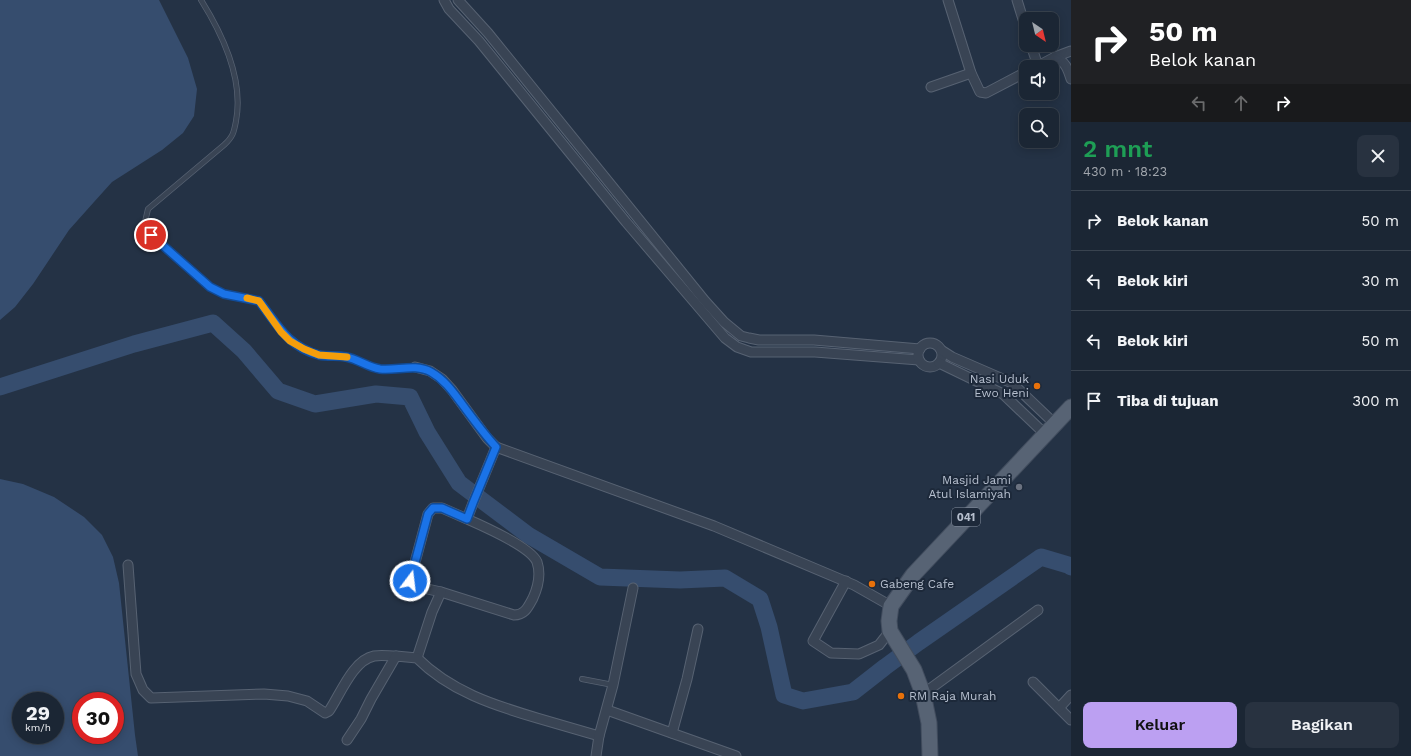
<!DOCTYPE html>
<html lang="id">
<head>
<meta charset="utf-8">
<style>
	:root { --surface:#1b2634; --page:#283240; --text:#f1f3f6; --muted:#a0a5ac; --line:#39434f; --accent:#bca0f2 }
	body { margin:0; font-family:"Work Sans",sans-serif; background:var(--page); color:var(--text); height:100vh; display:flex; flex-direction:column; font-size:15px; white-space:nowrap }
	* { box-sizing:border-box; margin:0 }
	p { font-size:13px; color:var(--muted) }
	.icon { flex:none; width:22px; height:22px; fill:none; stroke:currentColor; stroke-width:2; stroke-linecap:round; stroke-linejoin:round }
	.map { position:relative; flex:1; overflow:hidden }
	.panel { display:flex; flex-direction:column; background:var(--surface); width:340px }
	.panel>* { flex:none }
	.top-card { background:#202124; color:#fff; overflow:hidden }
	.needle { width:26px; rotate:145deg }
	.controls { position:absolute; left:1019px; top:12px; display:grid; gap:8px }
	.controls a { display:grid; place-items:center; width:40px; height:40px; border-radius:8px; background:var(--surface); box-shadow:0 2px 10px #0003,0 0 0 1px var(--line); font-size:20px }
	.speed { position:absolute; left:12px; top:692px; display:flex; gap:8px; font-size:20px; font-weight:700; text-align:center }
	.speed>* { display:grid; place-content:center; width:52px; height:52px; border-radius:50%; background:var(--surface); box-shadow:0 2px 10px #0003,0 0 0 1px var(--line); line-height:1 }
	.speed small { font-size:10px; font-weight:400 }
	.speed .limit { border:6px solid #d22; background:#fff; color:#111 }
	.pin { position:absolute; display:grid; place-items:center; width:34px; height:34px; color:#fff; margin:-17px; border:2px solid #fff; border-radius:50%; box-shadow:0 1px 4px #0007 }
	.me { position:absolute; width:44px; margin:-22px; rotate:15deg; stroke-linejoin:round; filter:drop-shadow(0 0 3px #0008) }
	.turn { display:flex; align-items:center; gap:14px; height:84px; padding:0 12px; font-size:18px }
	.turn .icon { width:52px; height:52px; stroke-width:2.5 }
	.turn b { display:block; font-size:28px; line-height:34px }
	.lanes { display:flex; align-items:center; height:38px; padding:0 12px; background:#0003; justify-content:center; gap:20px; direction:ltr }
	.lanes .off { opacity:.35 }
	.round { display:grid; place-items:center; flex:none; width:42px; height:42px; border-radius:8px; background:var(--page) }
	.head { display:flex; align-items:center; justify-content:space-between; height:68px; padding:0 12px }
	h1 { font-size:24px; font-weight:600; line-height:30px; color:#1e9e55 }
	.primary-button { display:flex; gap:8px; margin-top:auto; padding:8px 12px }
	.primary-button a { flex:1; height:46px; border-radius:8px; background:var(--accent); color:#111; font-size:16px; font-weight:600; line-height:46px; text-align:center }
	.primary-button a+a { background:var(--page); color:var(--text) }
	ul { padding:0; list-style:none }
	li { display:flex; align-items:center; gap:12px; height:60px; padding:0 12px; border-top:1px solid var(--line) }
	li div { flex:1 }
	li b { display:block; font-size:15px }
	li em { font-style:normal }
	main { display:flex; flex:1; min-height:0 }
	.map>svg:first-child { display:block }
	.water { fill:#364d6e; fill-rule:evenodd }
	.lines { fill:none; stroke-linecap:round; stroke-linejoin:round }
	.river { stroke:#364d6e; stroke-width:17 }
	.lane-casing { stroke:#576272; stroke-width:6 }
	.street-casing { stroke:#576272; stroke-width:11 }
	.primary-casing { stroke:#424d5e; stroke-width:17 }
	.lane { stroke:#394454; stroke-width:4.5 }
	.street { stroke:#394454; stroke-width:9 }
	.primary { stroke:#576374; stroke-width:15 }
	.route-casing { stroke:#114b97; stroke-width:10 }
	.route { stroke:#1a73e8; stroke-width:7 }
	.slow { stroke:#f59e0b; stroke-width:7 }
	.food-dot { fill:#e8710a; stroke:#1d293a; stroke-width:1.5 }
	.worship-dot { fill:#6b7280; stroke:#1d293a; stroke-width:1.5 }
	.labels { text-anchor:middle; dominant-baseline:central; stroke-width:4; stroke-linejoin:round; paint-order:stroke }
	.shield { fill:#1d293a; stroke:#8892a2; stroke-width:1 }
	.shield-label { font-size:11px; font-weight:bold; fill:#b6bfce }
	.poi-label { font-size:12px; fill:#b6bfce; stroke:#1d293a; text-anchor:end }
</style>
</head>
<body>
<main>
<div class="map">
<svg width="1071" height="756" viewBox="0 0 1071 756">
	<rect width="100%" height="100%" fill="#243245"/>
	<g class="water">
		<polygon points="0,0 159,0 188,58 197,89 194,116 183,133 162,150 112,182 94,202 69,230 33,284 15,307 0,320"/>
		<path d="M0,479L23,484L54,497L84,517L102,535L113,557L119,583L135,735L138,756H0ZM21,701H55V735H21ZM81,701H115V735H81Z"/>
	</g>
	<g class="lines">
		<polyline class="river" points="0,387 134,344 213,323 244,351 278,391 315,404 376,394 410,397 427,432 459,483 528,535 600,577 680,580 725,578 760,599 769,627 784,695 803,701 853,692 885,667 919,642 1041,557 1068,565 1071,567"/>
		<defs>
			<g id="lane">
				<path d="M201,0C223,35 244,79 236,121C234,132 233,137 224,145L148,209L145,222L151,235L210,287L224,294L259,301C277,324 288,348 319,355C329,357 340,354 350,358C355,359 359,363 364,365C380,371 398,368 415,367"/>
				<polyline points="582,679 613,685"/>
			</g>
			<g id="street">
				<polyline points="444,0 449,9 479,41 626,222 725,338 737,347 751,352 815,352 919,360"/>
				<polyline points="458,0 488,33 705,301 724,322 741,336 749,338 759,340 814,340 920,349"/>
				<polyline points="948,0 971,73 980,92 986,93 1026,72"/>
				<polyline points="1017,0 1026,29"/>
				<polyline points="1031,45 1038,66"/>
				<polyline points="1055,57 1071,51"/>
				<path d="M1036,67L1055,57C1065,61 1068,69 1071,79"/>
				<polyline points="931,87 971,73"/>
				<circle cx="930" cy="355" r="12"/>
				<polyline points="941,350 952,357 1012,383 1055,424"/>
				<polyline points="939,363 1003,394 1045,434"/>
				<polyline points="415,367 430,371 442,379 452,390 487,438 496,447"/>
				<path d="M467,519C483,526 531,547 537,562C541,574 538,587 533,598C528,607 525,615 514,615L441,592L414,586L410,581L428,514L433,508H442L467,519L473,503L496,447L714,526L854,585L891,606"/>
				<path d="M128,565L136,674L143,690L151,698L264,694L288,696L307,701L325,713L329,711C340,695 353,660 374,656C381,655 389,656 396,656"/>
				<polyline points="846,581 813,641 831,653 859,654 879,645 890,631"/>
				<polyline points="417,658 432,612 441,592"/>
				<polyline points="1033,682 1071,720"/>
				<polyline points="923,694 1038,610"/>
				<polyline points="1059,708 1071,695"/>
				<polyline points="607,710 736,756"/>
				<polyline points="672,733 687,679 698,629"/>
				<path d="M347,740L361,719L371,699L396,656L417,658C450,691 493,705 537,718C558,724 578,730 599,736"/>
				<polyline points="596,756 599,736 613,685 633,588"/>
			</g>
			<polyline id="primary" points="930,756 929,723 923,694 914,670 890,631 889,621 891,606 913,575 1071,407"/>
		</defs>
		<use href="#lane" class="lane-casing"/>
		<use href="#street" class="street-casing"/>
		<use href="#primary" class="primary-casing"/>
		<use href="#lane" class="lane"/>
		<use href="#street" class="street"/>
		<use href="#primary" class="primary"/>
	</g>
	<g class="lines">
		<defs>
			<path id="route" d="M151,235L210,287L224,294L259,301C277,324 288,347 319,355C328,357 337,355 346,357C358,359 367,367 380,369C397,371 415,363 431,372C445,380 453,392 462,404C473,419 484,434 496,447L473,503L467,519L442,508H433L428,514L410,581"/>
		</defs>
		<use href="#route" class="route-casing"/>
		<use href="#route" class="route"/>
		<polyline class="slow" points="247,298 259,301 281,332 290,341 304,349 319,355 347,357"/>
	</g>
	<g class="food-dot">
		<circle cx="1037" cy="386" r="4"/>
		<circle cx="872" cy="584" r="4"/>
		<circle cx="901" cy="696" r="4"/>
	</g>
	<circle class="worship-dot" cx="1019" cy="487" r="4"/>
	<g class="labels">
		<rect class="shield" x="952" y="508" width="28" height="18" rx="3"/>
		<g class="shield-label">
			<text x="966" y="517">041</text>
		</g>
		<g class="poi-label">
			<text x="1029" y="379">Nasi Uduk<tspan x="1029" dy="14">Ewo Heni</tspan></text>
			<text x="1011" y="480">Masjid Jami<tspan x="1011" dy="14">Atul Islamiyah</tspan></text>
			<text x="880" y="584" text-anchor="start">Gabeng Cafe</text>
			<text x="909" y="696" text-anchor="start">RM Raja Murah</text>
		</g>
	</g>
</svg>
<div class="controls">
<a><svg class="needle" viewBox="-14 -14 28 28"><path d="M0-13l5 13h-10z" fill="#e53935"/><path d="M0 13l5-13h-10z" fill="#a0a5ac"/></svg></a>
<a><svg class="icon" aria-label="sound" viewBox="0 0 24 24"><path d="M4 9h4l5-4v14l-5-4H4zM17 9q2 3 0 6"/></svg></a>
<a><svg class="icon" aria-label="search" viewBox="0 0 24 24"><circle cx="10" cy="10" r="6"/><path d="M15 15l6 6"/></svg></a>
</div>
<div class="speed"><div>29<small>km/h</small></div><div class="limit">30</div></div>
<div class="pin" style="left:151px;top:235px;background:#d93025"><svg class="icon" aria-label="arrive" viewBox="0 0 24 24"><path d="M6 21V4h12l-3 4 3 4H6"/></svg></div>
<svg class="me" style="left:410px;top:581px" viewBox="-20 -20 40 40"><circle r="17" fill="#1a73e8" stroke="#fff" stroke-width="3"/><path d="M0-11L8 9 0 5-8 9z" fill="#fff"/></svg>
</div>
<section class="panel">
<div class="top-card">
<div class="turn"><svg class="icon" aria-label="right" viewBox="0 0 24 24"><path d="M7 20v-9h11M14 6l5 5-5 5"/></svg><div><b>50 m</b>Belok kanan</div></div>
<div class="lanes"><svg class="icon off" aria-label="left" viewBox="0 0 24 24"><path d="M17 20v-9H6M10 6l-5 5 5 5"/></svg><svg class="icon off" aria-label="ahead" viewBox="0 0 24 24"><path d="M12 20V5M6 11l6-6 6 6"/></svg><svg class="icon" aria-label="right" viewBox="0 0 24 24"><path d="M7 20v-9h11M14 6l5 5-5 5"/></svg></div>
</div>
<div class="head"><div><h1>2 mnt</h1><p>430 m · 18:23</p></div><a class="round"><svg class="icon" aria-label="close" viewBox="0 0 24 24"><path d="M6 6l12 12M18 6L6 18"/></svg></a></div>
<ul>
<li><svg class="icon" aria-label="right" viewBox="0 0 24 24"><path d="M7 20v-9h11M14 6l5 5-5 5"/></svg><div><b>Belok kanan</b></div><em>50 m</em></li>
<li><svg class="icon" aria-label="left" viewBox="0 0 24 24"><path d="M17 20v-9H6M10 6l-5 5 5 5"/></svg><div><b>Belok kiri</b></div><em>30 m</em></li>
<li><svg class="icon" aria-label="left" viewBox="0 0 24 24"><path d="M17 20v-9H6M10 6l-5 5 5 5"/></svg><div><b>Belok kiri</b></div><em>50 m</em></li>
<li><svg class="icon" aria-label="arrive" viewBox="0 0 24 24"><path d="M6 21V4h12l-3 4 3 4H6"/></svg><div><b>Tiba di tujuan</b></div><em>300 m</em></li>
</ul>
<div class="primary-button"><a>Keluar</a><a>Bagikan</a></div>
</section>
</main>
</body>
</html>
